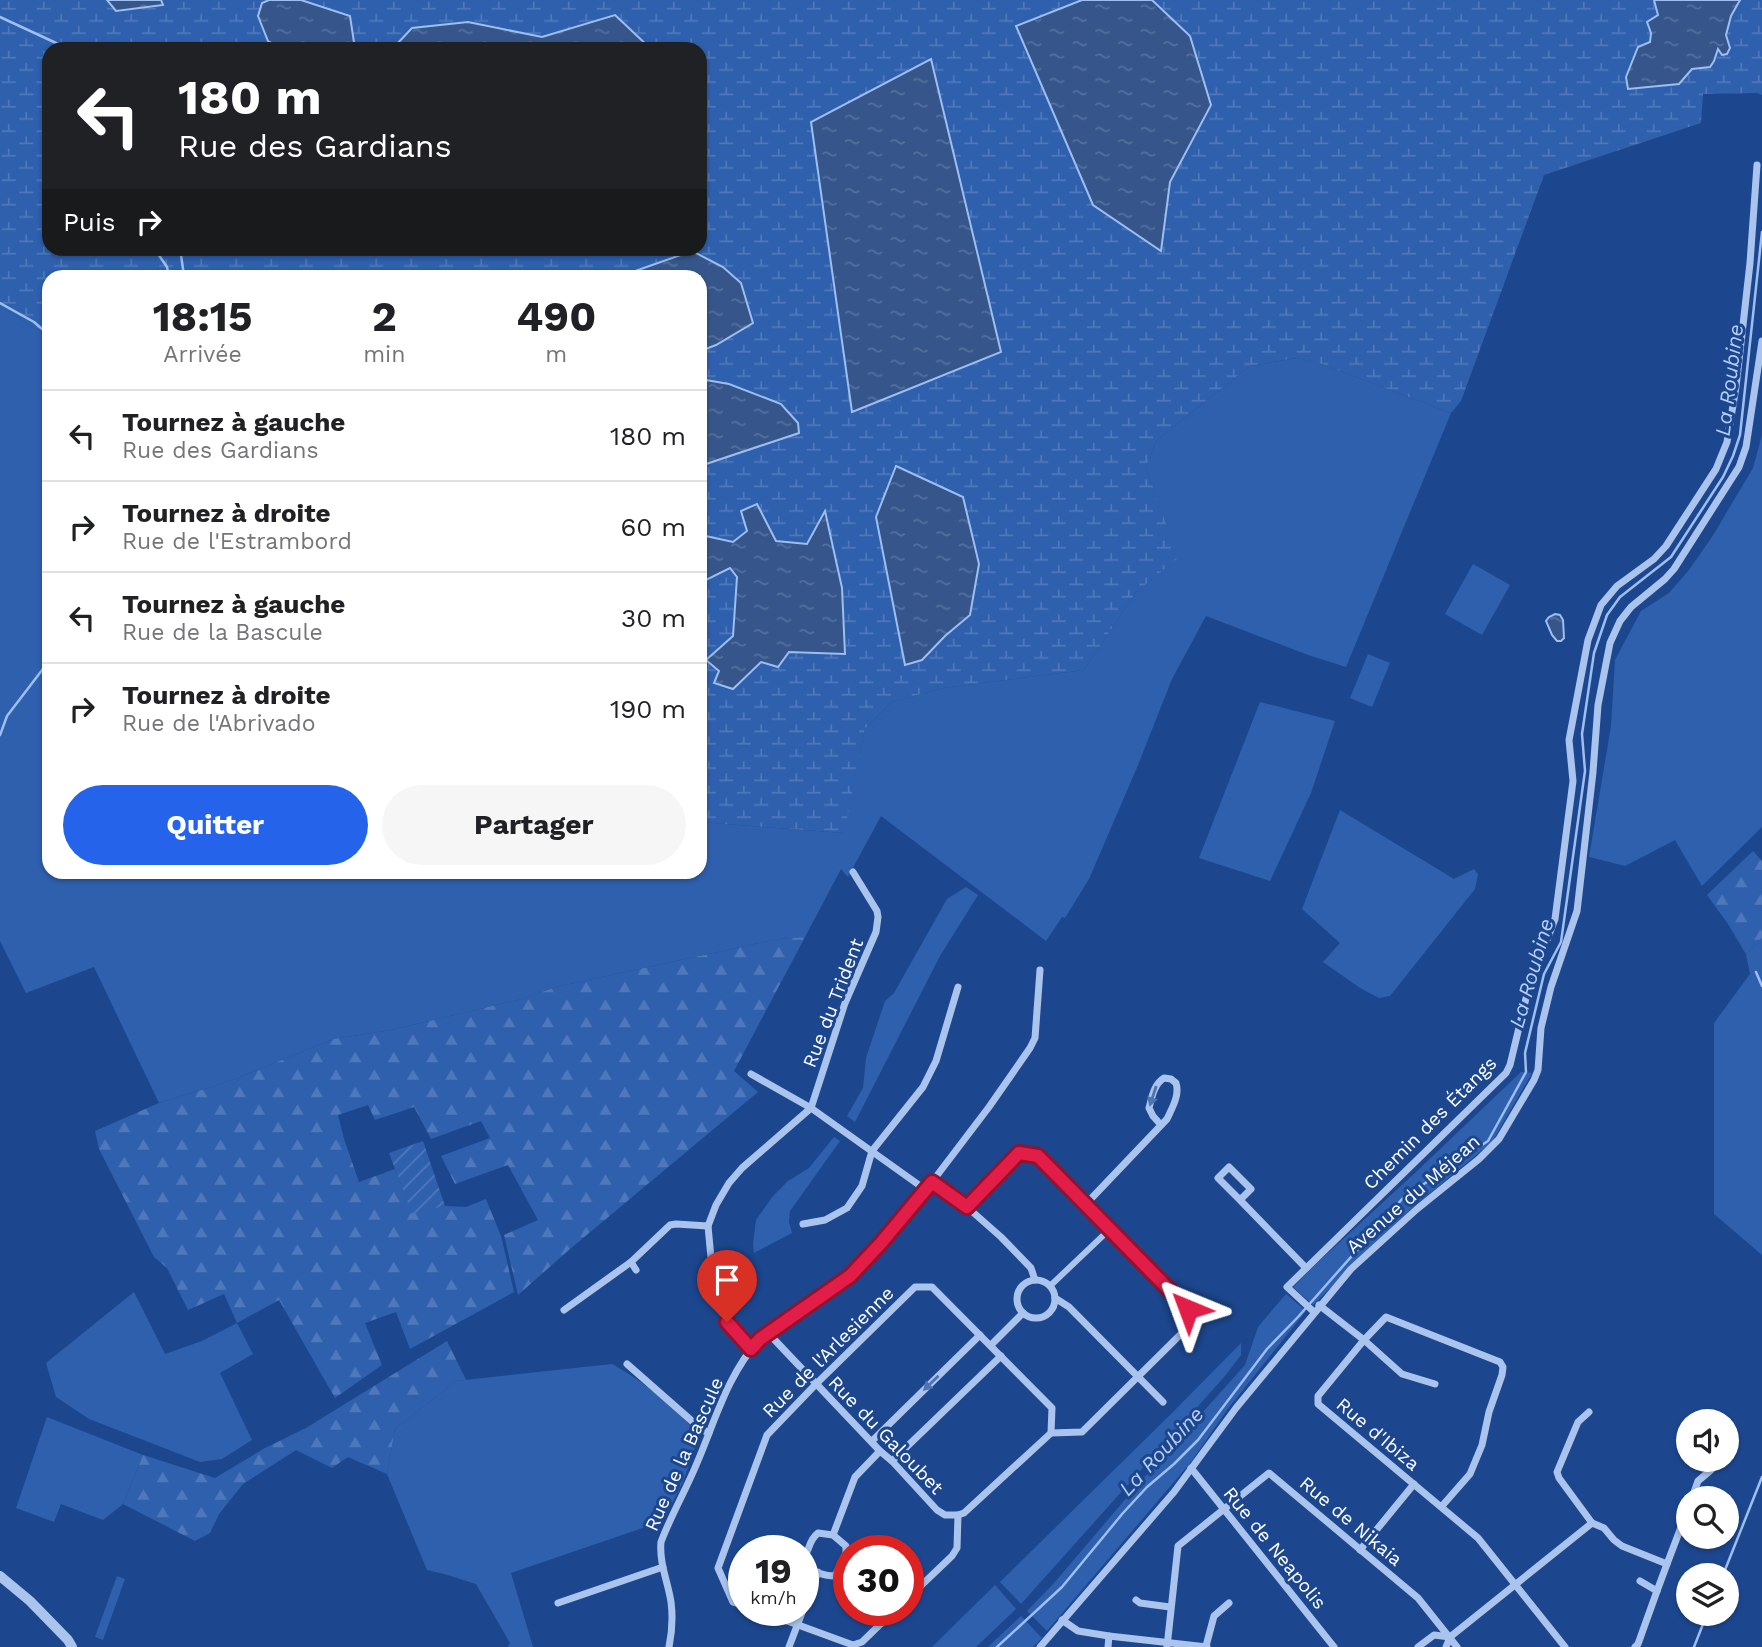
<!DOCTYPE html>
<html lang="fr">
<head>
<meta charset="utf-8">
<style>
	:root { --surface:#fff; --page:#f6f6f6; --text:#202124; --muted:#757577; --line:#e0e0e0; --accent:#2563eb }
	body { margin:0; font-family:"Work Sans",sans-serif; background:var(--page); color:var(--text); height:100vh; display:flex; flex-direction:column; font-size:26px; white-space:nowrap }
	* { box-sizing:border-box; margin:0 }
	p { font-size:23px; color:var(--muted) }
	.icon { flex:none; width:38px; height:38px; fill:none; stroke:currentColor; stroke-width:2; stroke-linecap:round; stroke-linejoin:round }
	.map { position:relative; flex:1; overflow:hidden }
	.drawer { position:absolute; left:42px; top:270px; width:665px; height:609px; display:flex; flex-direction:column; background:var(--surface); border-radius:21px; box-shadow:0 2px 5px #0004 }
	.drawer>* { flex:none }
	.guide { position:absolute; left:42px; top:42px; width:665px; height:214px; border-radius:21px; box-shadow:0 2px 5px #0004; background:#202124; color:#fff; overflow:hidden }
	.buttons { position:absolute; left:1676px; top:1409px; display:grid; gap:14px }
	.buttons a { display:grid; place-items:center; width:63px; height:63px; border-radius:50%; background:var(--surface); box-shadow:0 2px 5px #0004; font-size:35px }
	.speed { position:absolute; left:728px; top:1535px; display:flex; gap:14px; font-size:35px; font-weight:700; text-align:center }
	.speed>* { display:grid; place-content:center; width:91px; height:91px; border-radius:50%; background:var(--surface); box-shadow:0 2px 5px #0004; line-height:1 }
	.speed small { font-size:18px; font-weight:400 }
	.speed .limit { border:10px solid #d22; background:#fff; color:#111 }
	.pin { position:absolute; display:grid; place-items:center; width:60px; height:60px; color:#fff; margin:-72px -30px; border-radius:50% 50% 50% 0; rotate:-45deg; box-shadow:0 0 7px #0007 }
	.pin .icon { rotate:45deg }
	.me { position:absolute; width:77px; margin:-38px; rotate:316deg; stroke-linejoin:round; filter:drop-shadow(0 0 5px #0008) }
	.turn { display:flex; align-items:center; gap:24px; height:147px; padding:0 21px; font-size:32px }
	.turn .icon { width:91px; height:91px; stroke-width:2.5 }
	.turn b { display:block; font-size:49px; line-height:60px }
	.then { display:flex; align-items:center; height:66px; padding:0 21px; background:#0003; gap:14px; font-size:26px }
	.eta { display:flex; justify-content:space-evenly; align-items:center; height:119px; text-align:center }
	.eta b { font-size:42px; font-weight:700; line-height:49px }
	.cta { display:flex; gap:14px; margin-top:auto; padding:14px 21px }
	.cta a { flex:1; height:80px; border-radius:42px; background:var(--accent); color:#fff; font-size:28px; font-weight:700; line-height:80px; text-align:center }
	.cta a+a { background:var(--page); color:var(--text) }
	ul { padding:0; list-style:none }
	li { display:flex; align-items:center; gap:21px; height:91px; padding:0 21px; border-top:2px solid var(--line) }
	li div { flex:1 }
	li b { display:block; font-size:26px }
	li em { font-style:normal }
	.map>svg:first-child { display:block }
	.grass { fill:#2f60ad }
	.forest { fill:url(#forest-firs) }
	.wetland { fill:url(#wetland-marsh) }
	.garden { fill:url(#garden-furrows) }
	.water { fill:url(#water-ripples); stroke:#9dbef0; stroke-width:2 }
	.lines { fill:none; stroke-linecap:round; stroke-linejoin:round }
	.stream { stroke:#9dbef0; stroke-width:2.5 }
	.pedestrian { stroke:#aac4ee; stroke-width:6 }
	.minor { stroke:#aac4ee; stroke-width:7 }
	.tertiary { stroke:#aac4ee; stroke-width:10 }
	.oneway { fill:#4e73b0 }
	.route-casing { stroke:#92132f; stroke-width:18 }
	.route { stroke:#e11d48; stroke-width:12 }
	.labels { text-anchor:middle; dominant-baseline:central; stroke-width:6; stroke-linejoin:round; paint-order:stroke }
	.street-label { font-size:19px; fill:#fff; stroke:#1c478f }
	.water-label { font-size:21px; font-style:italic; fill:#b6cff5; stroke:#1c478f }
</style>
</head>
<body>
<div class="map">
<svg width="1762" height="1647" viewBox="0 0 1762 1647">
	<defs>
		<pattern id="forest-firs" width="22" height="20" patternUnits="userSpaceOnUse" patternTransform="scale(1.75)"><rect width="22" height="20" fill="#2f60ad"/><path d="M5 1l3.5 6h-7zM16 11l3.5 6h-7z" fill="#4e78b9"/></pattern>
		<pattern id="wetland-marsh" width="20" height="14" patternUnits="userSpaceOnUse" patternTransform="scale(1.75)"><rect width="20" height="14" fill="#2f60ad"/><path d="M1 5h8M5 5V1M11 12h8M15 12V8" fill="none" stroke="#4e78b9"/></pattern>
		<pattern id="garden-furrows" width="10" height="10" patternUnits="userSpaceOnUse" patternTransform="scale(1.75)"><rect width="10" height="10" fill="#2f60ad"/><path d="M-1 1l2-2M0 10L10 0M9 11l2-2" fill="none" stroke="#4e78b9"/></pattern>
		<pattern id="water-ripples" width="26" height="14" patternUnits="userSpaceOnUse" patternTransform="scale(1.75)"><rect width="26" height="14" fill="#36568b"/><path d="M2 4q2-2 4 0t4 0M15 11q2-2 4 0t4 0" fill="none" stroke="#546f9c"/></pattern>
	</defs>
	<rect width="100%" height="100%" fill="#1c478f"/>
	<g class="grass">
		<polygon points="0,306 49,337 49,872 700,872 700,822 843,833 865,729 892,702 943,688 1084,670 1136,592 1177,558 1146,467 1157,440 1250,366 1297,358 1319,363 1451,413 1346,667 1311,656 1206,616 1172,679 1138,765 1089,879 1065,918 1062,917 1046,941 881,816 848,877 841,869 805,937 778,939 556,987 522,999 391,1030 333,1039 233,1080 159,1103 94,967 26,993 0,941"/>
		<polygon points="1762,435 1762,827 1702,886 1675,840 1625,866 1589,857 1611,726 1615,660 1641,611 1669,593 1689,570 1712,537 1753,468"/>
		<polygon points="1473,564 1510,585 1482,635 1445,614"/>
		<polygon points="1368,654 1390,663 1372,707 1350,698"/>
		<polygon points="1260,702 1335,721 1311,793 1270,881 1199,858"/>
		<polygon points="1340,810 1454,879 1474,869 1478,874 1475,889 1390,996 1379,998 1360,988 1323,962 1340,943 1302,909"/>
		<polygon points="966,887 978,895 940,956 855,1122 847,1116 863,1088 866,1058 885,1001 894,993 947,899"/>
		<polygon points="1762,938 1762,1255 1714,1214 1714,1023 1750,974 1746,954"/>
		<polygon points="1521,1072 1532,1073 1492,1142 1413,1207 1313,1305 1293,1287 1316,1264 1416,1172"/>
		<polygon points="834,1137 840,1141 790,1211 789,1222 792,1233 754,1253 753,1243 756,1220 773,1196 788,1181 809,1168"/>
		<polygon points="134,1292 165,1354 202,1341 237,1323 253,1354 220,1373 252,1440 222,1459 200,1462 89,1419 56,1397 46,1363"/>
		<polygon points="1286,1294 1306,1311 1227,1410 1191,1462 1047,1631 1027,1611 1055,1582 1134,1489 1245,1365 1258,1327"/>
		<polygon points="1241,1343 1241,1355 1225,1376 1021,1604 1000,1582 1172,1413"/>
		<path d="M612,1364C641,1380 679,1409 699,1436L683,1482L663,1521L511,1573L533,1647H508L510,1643L476,1584L444,1574L427,1570L387,1474L395,1429L456,1381Z"/>
		<polygon points="47,1417 143,1455 123,1504 103,1520 61,1504 54,1522 16,1508"/>
		<polygon points="117,1576 125,1579 103,1640 95,1637"/>
		<polygon points="995,1585 1016,1609 976,1647 932,1647"/>
		<polygon points="1021,1616 1042,1638 1033,1647 988,1647"/>
	</g>
	<g class="forest">
		<polygon points="1753,851 1762,861 1762,938 1746,954 1728,924 1707,895"/>
		<polygon points="805,937 734,1071 758,1092 570,1249 518,1295 504,1235 538,1220 508,1165 455,1184 441,1156 490,1138 481,1121 431,1139 414,1107 375,1120 368,1105 338,1115 344,1139 359,1182 395,1169 412,1213 445,1206 466,1207 486,1199 501,1236 514,1292 410,1349 396,1312 365,1323 382,1365 335,1398 279,1300 237,1323 224,1294 188,1310 167,1268 154,1257 99,1149 95,1131 159,1103 233,1080 333,1039 391,1030 522,999 556,987 778,939"/>
		<polygon points="447,1341 466,1380 456,1381 395,1429 387,1474 348,1457 332,1468 296,1450 243,1484 219,1514 210,1533 195,1541 123,1504 143,1455 215,1478 265,1448 306,1428"/>
	</g>
	<polygon class="wetland" points="0,0 107,0 116,11 163,4 161,0 269,0 262,3 268,41 283,49 49,49 49,248 700,248 700,49 651,49 615,15 542,37 468,22 413,28 397,44 399,49 355,49 350,16 301,0 1762,0 1762,95 1757,93 1703,94 1701,123 1544,175 1461,401 1451,413 1319,363 1296,358 1250,366 1157,440 1146,467 1178,558 1136,592 1084,670 943,688 892,702 865,729 844,833 700,822 700,276 49,276 49,337 0,306"/>
	<polygon class="garden" points="423,1141 445,1206 412,1214 389,1153"/>
	<g class="water">
		<polygon points="107,0 161,0 163,5 116,11"/>
		<path d="M269,0H301L350,16L355,49H305V47C289,51 282,49 268,41L258,16L262,3Z"/>
		<polygon points="1082,0 1152,0 1190,36 1211,105 1170,182 1161,251 1093,205 1016,26"/>
		<polygon points="1654,0 1740,0 1731,16 1726,35 1730,48 1727,54 1722,55 1718,49 1714,61 1710,67 1692,69 1679,84 1628,89 1626,77 1638,47 1650,42 1651,33 1647,22 1658,15"/>
		<polygon points="615,15 651,49 399,49 397,44 412,28 468,22 542,37"/>
		<polygon points="931,59 1001,352 852,412 811,122"/>
		<polygon points="692,251 723,267 741,283 753,323 716,345 700,351 700,276 621,276"/>
		<polygon points="700,379 729,384 781,404 798,423 799,433 700,466"/>
		<polygon points="896,466 963,497 979,564 970,615 945,636 922,660 905,665 876,517"/>
		<polygon points="757,504 776,541 807,544 825,511 842,588 845,654 789,652 778,667 761,662 733,689 714,683 719,671 706,660 733,636 737,577 730,568 700,583 700,537 701,535 733,542 747,531 741,511"/>
		<polygon points="1555,614 1560,615 1563,620 1564,638 1561,641 1557,641 1552,635 1546,621 1549,617"/>
	</g>
	<g class="lines">
		<g class="stream">
			<polyline points="0,17 69,49"/>
			<polyline points="154,248 167,267 169,276"/>
			<polyline points="180,248 184,276"/>
			<polyline points="0,303 34,322 49,335"/>
			<polyline points="0,735 7,716 49,661"/>
			<polyline points="1756,972 1762,986"/>
			<polyline points="1723,1575 1762,1477"/>
			<polyline points="997,1647 1062,1587 1123,1513 1147,1487 1174,1464 1198,1440 1267,1349 1298,1317 1403,1198 1488,1141 1526,1072 1525,1053 1544,974 1561,942 1585,771 1582,734 1594,653 1607,615 1620,597 1671,557 1723,477 1733,456 1740,435 1762,232"/>
			<polyline points="1694,1647 1707,1614"/>
		</g>
		<polyline class="pedestrian" points="1050,1286 1110,1229"/>
		<g class="minor">
			<polyline points="751,1074 811,1108 926,1190"/>
			<polyline points="932,1182 967,1207 1001,1237 1031,1268 1035,1280"/>
			<polyline points="1240,1200 1218,1178 1229,1167 1251,1189 1240,1200 1306,1268"/>
			<path d="M1086,1204L1167,1119C1172,1108 1180,1095 1176,1083L1171,1079L1164,1078C1154,1084 1152,1097 1149,1108L1153,1116L1161,1125"/>
			<polyline points="967,1207 1019,1153 1038,1155 1188,1309 1188,1327 1082,1432 1051,1433"/>
			<polyline points="803,1224 825,1220 847,1208 862,1186 872,1151 923,1087 936,1061 958,987"/>
			<polyline points="636,1270 631,1262 670,1225 676,1224 708,1226"/>
			<circle cx="1036" cy="1299" r="19"/>
			<polyline points="1055,1298 1069,1307 1163,1402"/>
			<polyline points="1319,1305 1364,1340 1318,1396 1318,1404 1478,1538 1565,1647"/>
			<polyline points="564,1310 631,1262"/>
			<polyline points="1314,1312 1287,1287 1506,1073 1510,1065 1528,990 1555,919 1573,781 1569,740 1588,640 1601,605 1617,586 1654,559 1666,546 1716,469 1727,442 1736,387 1750,263 1757,165"/>
			<polyline points="769,1334 880,1451 892,1461 937,1510 945,1515 958,1515"/>
			<polyline points="991,1345 1023,1313"/>
			<polyline points="751,1349 727,1322 718,1303 713,1279 708,1226 716,1205 729,1183 742,1168 811,1108 845,1003 876,932 878,917 877,911 853,872"/>
			<polyline points="627,1364 701,1429 709,1433"/>
			<polyline points="1435,1384 1402,1374 1364,1340 1386,1317 1500,1362 1503,1367 1502,1375 1489,1412 1482,1445 1470,1474 1442,1506"/>
			<polyline points="1589,1412 1578,1422 1557,1472 1559,1478 1592,1523"/>
			<polyline points="872,1441 980,1335"/>
			<polyline points="892,1461 1001,1356"/>
			<polyline points="1191,1468 1334,1647"/>
			<polyline points="1692,1498 1698,1481 1711,1470"/>
			<polyline points="1592,1523 1604,1528 1614,1540 1622,1546 1667,1564 1657,1591"/>
			<path d="M818,1533L833,1535L846,1546V1553L835,1576C827,1576 808,1572 805,1564C803,1558 807,1552 809,1547C811,1541 813,1537 818,1533Z"/>
			<polyline points="833,1535 855,1477 880,1451"/>
			<polyline points="1360,1550 1414,1484"/>
			<polyline points="1667,1564 1689,1506"/>
			<polyline points="1136,1600 1140,1603 1170,1607"/>
			<polyline points="558,1603 663,1567"/>
			<polyline points="744,1605 733,1602 718,1568 767,1435 816,1384 915,1287 932,1287 1052,1408 1051,1433 964,1513 958,1515 957,1548 952,1556 908,1598"/>
			<polyline points="757,1610 853,1645 862,1642 895,1610"/>
			<polyline points="803,1610 818,1572"/>
			<polyline points="1062,1620 1078,1631 1109,1636 1207,1647"/>
			<polyline points="1206,1646 1214,1616 1229,1603"/>
			<path d="M669,1647C672,1632 673,1617 671,1602C668,1582 659,1563 661,1542C671,1515 686,1490 697,1463C715,1421 728,1373 760,1339L850,1276L881,1243L932,1182L989,1107L1030,1048L1035,1038L1040,970"/>
			<polyline points="789,1647 803,1610"/>
			<polyline points="1040,1647 1174,1492 1236,1408 1351,1269 1417,1209 1479,1159 1499,1139 1534,1080 1538,1070 1541,1028 1551,987 1577,911 1593,772 1598,705 1610,643 1620,621 1631,607 1665,579 1674,569 1739,467 1746,447 1762,341"/>
			<polyline points="1108,1647 1109,1636"/>
			<polyline points="1167,1647 1178,1546 1269,1473 1418,1598 1457,1647"/>
			<polyline points="1418,1647 1434,1635 1450,1637"/>
			<polyline points="1446,1647 1450,1637 1592,1523"/>
			<polyline points="1635,1647 1638,1644 1657,1591 1640,1581"/>
		</g>
		<polyline class="tertiary" points="0,1576 30,1601 68,1640 72,1647"/>
	</g>
	<defs><path id="oneway-solid" d="M-6-.8H1V-3.2L6.5 0L1 3.2V.8H-6Z" transform="scale(1.75)"/></defs>
	<g class="oneway">
		<use href="#oneway-solid" transform="translate(1153 1096) rotate(108)"/>
		<use href="#oneway-solid" transform="translate(931 1383) rotate(136)"/>
	</g>
	<g class="lines">
		<defs>
			<polyline id="route" points="727,1322 751,1349 760,1339 850,1276 881,1243 932,1182 967,1207 1019,1153 1038,1156 1188,1309"/>
		</defs>
		<use href="#route" class="route-casing"/>
		<use href="#route" class="route"/>
	</g>
	<g class="labels">
		<g class="street-label">
			<text transform="translate(833 1003) rotate(-69)">Rue du Trident</text>
			<text transform="translate(1430 1123) rotate(-45)">Chemin des Étangs</text>
			<text transform="translate(1413 1194) rotate(-41)">Avenue du Méjean</text>
			<text transform="translate(828 1352) rotate(-45)">Rue de l'Arlesienne</text>
			<text transform="translate(1378 1434) rotate(40)">Rue d'Ibiza</text>
			<text transform="translate(886 1435) rotate(46)">Rue du Galoubet</text>
			<text transform="translate(684 1454) rotate(-66)">Rue de la Bascule</text>
			<text transform="translate(1351 1521) rotate(40)">Rue de Nikaia</text>
			<text transform="translate(1275 1548) rotate(51)">Rue de Neapolis</text>
		</g>
		<g class="water-label">
			<text transform="translate(1729 380) rotate(-83)">La Roubine</text>
			<text transform="translate(1531 973) rotate(-74)">La Roubine</text>
			<text transform="translate(1161 1451) rotate(-47)">La Roubine</text>
		</g>
	</g>
</svg>
<div class="buttons">
<a><svg class="icon" aria-label="sound" viewBox="0 0 24 24"><path d="M4 9h4l5-4v14l-5-4H4zM17 9q2 3 0 6"/></svg></a>
<a><svg class="icon" aria-label="search" viewBox="0 0 24 24"><circle cx="10" cy="10" r="6"/><path d="M15 15l6 6"/></svg></a>
<a><svg class="icon" aria-label="layers" viewBox="0 0 24 24"><path d="M12 4l9 5-9 5-9-5zM3 14l9 5 9-5"/></svg></a>
</div>
<div class="speed"><div>19<small>km/h</small></div><div class="limit">30</div></div>
<div class="pin" style="left:727px;top:1322px;background:#d93025"><svg class="icon" aria-label="arrive" viewBox="0 0 24 24"><path d="M6 21V4h12l-3 4 3 4H6"/></svg></div>
<svg class="me" style="left:1188px;top:1309px" viewBox="-20 -20 40 40"><path d="M0-17L14 15 0 8-14 15z" fill="#e11d48" stroke="#fff" stroke-width="4"/></svg>
<div class="guide">
<div class="turn"><svg class="icon" aria-label="left" viewBox="0 0 24 24"><path d="M17 20v-9H6M10 6l-5 5 5 5"/></svg><div><b>180 m</b>Rue des Gardians</div></div>
<div class="then">Puis<svg class="icon" aria-label="right" viewBox="0 0 24 24"><path d="M7 20v-9h11M14 6l5 5-5 5"/></svg></div>
</div>
<section class="drawer">
<div class="eta">
<div><b>18:15</b><p>Arrivée</p></div>
<div><b>2</b><p>min</p></div>
<div><b>490</b><p>m</p></div>
</div>
<ul>
<li><svg class="icon" aria-label="left" viewBox="0 0 24 24"><path d="M17 20v-9H6M10 6l-5 5 5 5"/></svg><div><b>Tournez à gauche</b><p>Rue des Gardians</p></div><em>180 m</em></li>
<li><svg class="icon" aria-label="right" viewBox="0 0 24 24"><path d="M7 20v-9h11M14 6l5 5-5 5"/></svg><div><b>Tournez à droite</b><p>Rue de l'Estrambord</p></div><em>60 m</em></li>
<li><svg class="icon" aria-label="left" viewBox="0 0 24 24"><path d="M17 20v-9H6M10 6l-5 5 5 5"/></svg><div><b>Tournez à gauche</b><p>Rue de la Bascule</p></div><em>30 m</em></li>
<li><svg class="icon" aria-label="right" viewBox="0 0 24 24"><path d="M7 20v-9h11M14 6l5 5-5 5"/></svg><div><b>Tournez à droite</b><p>Rue de l'Abrivado</p></div><em>190 m</em></li>
</ul>
<div class="cta"><a>Quitter</a><a>Partager</a></div>
</section>
</div>
</body>
</html>
